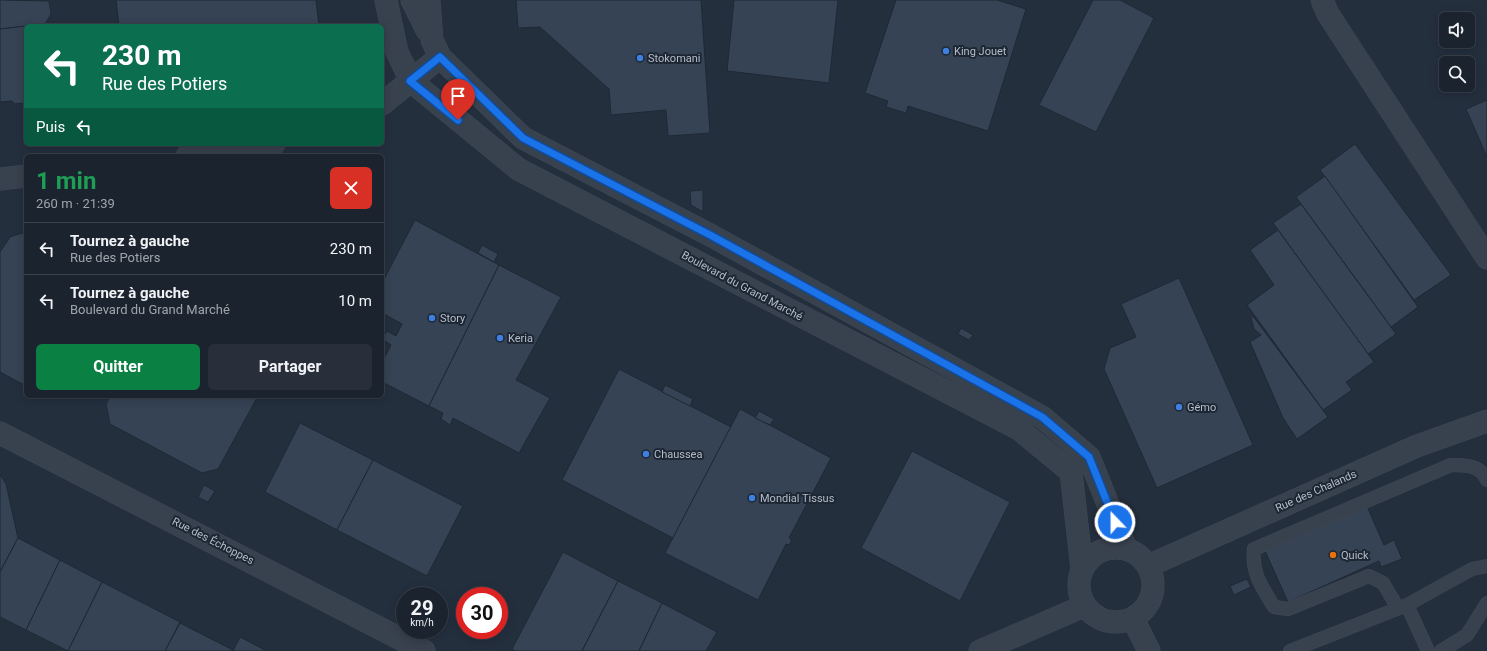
<!DOCTYPE html>
<html lang="fr">
<head>
<meta charset="utf-8">
<style>
	:root { --surface:#1b232e; --page:#282f3a; --text:#f1f3f6; --muted:#a0a4aa; --line:#39404a; --accent:#0b8043 }
	body { margin:0; font-family:Roboto,sans-serif; background:var(--page); color:var(--text); height:100vh; display:flex; flex-direction:column; font-size:15px; white-space:nowrap }
	* { box-sizing:border-box; margin:0 }
	p { font-size:13px; color:var(--muted) }
	.icon { flex:none; width:22px; height:22px; fill:none; stroke:currentColor; stroke-width:2; stroke-linecap:round; stroke-linejoin:round }
	.map { position:relative; flex:1; overflow:hidden }
	.side { position:absolute; left:24px; top:154px; width:360px; height:244px; display:flex; flex-direction:column; background:var(--surface); border-radius:6px; box-shadow:0 2px 10px #0003,0 0 0 1px var(--line) }
	.side>* { flex:none }
	.banner { position:absolute; left:24px; top:24px; width:360px; height:122px; border-radius:6px; box-shadow:0 2px 10px #0003,0 0 0 1px var(--line); background:#0b6e4f; color:#fff; overflow:hidden }
	.tools { position:absolute; left:1439px; top:12px; display:grid; gap:8px }
	.tools a { display:grid; place-items:center; width:36px; height:36px; border-radius:6px; background:var(--surface); box-shadow:0 2px 10px #0003,0 0 0 1px var(--line); font-size:20px }
	.speed { position:absolute; left:396px; top:587px; display:flex; gap:8px; font-size:20px; font-weight:700; text-align:center }
	.speed>* { display:grid; place-content:center; width:52px; height:52px; border-radius:50%; background:var(--surface); box-shadow:0 2px 10px #0003,0 0 0 1px var(--line); line-height:1 }
	.speed small { font-size:10px; font-weight:400 }
	.speed .limit { border:6px solid #d22; background:#fff; color:#111 }
	.pin { position:absolute; display:grid; place-items:center; width:34px; height:34px; color:#fff; margin:-41px -17px; border-radius:50% 50% 50% 0; rotate:-45deg; box-shadow:0 0 4px #0007 }
	.pin .icon { rotate:45deg }
	.me { position:absolute; width:44px; margin:-22px; rotate:338deg; stroke-linejoin:round; filter:drop-shadow(0 0 3px #0008) }
	.turn { display:flex; align-items:center; gap:14px; height:84px; padding:0 12px; font-size:18px }
	.turn .icon { width:52px; height:52px; stroke-width:2.5 }
	.turn b { display:block; font-size:28px; line-height:34px }
	.then { display:flex; align-items:center; height:38px; padding:0 12px; background:#0003; gap:8px; font-size:15px }
	.round { display:grid; place-items:center; flex:none; width:42px; height:42px; border-radius:6px; background:var(--page) }
	.head { display:flex; align-items:center; justify-content:space-between; height:68px; padding:0 12px }
	h1 { font-size:24px; font-weight:700; line-height:30px; color:#1e9e55 }
	.primary-button { display:flex; gap:8px; margin-top:auto; padding:8px 12px }
	.primary-button a { flex:1; height:46px; border-radius:6px; background:var(--accent); color:#fff; font-size:16px; font-weight:700; line-height:46px; text-align:center }
	.primary-button a+a { background:var(--page); color:var(--text) }
	ul { padding:0; list-style:none }
	li { display:flex; align-items:center; gap:12px; height:52px; padding:0 12px; border-top:1px solid var(--line) }
	li div { flex:1 }
	li b { display:block; font-size:15px }
	li em { font-style:normal }
	.map>svg:first-child { display:block }
	.building { fill:#364354; stroke:#1f2835 }
	.lines { fill:none; stroke-linecap:round; stroke-linejoin:round }
	.lane-casing { stroke:#414a57; stroke-width:14 }
	.street-casing { stroke:#414a57; stroke-width:23 }
	.lane { stroke:#38414e; stroke-width:13 }
	.street { stroke:#38414e; stroke-width:22 }
	.route-casing { stroke:#114b97; stroke-width:10 }
	.route { stroke:#1a73e8; stroke-width:7 }
	.shop-dot { fill:#3f7fe0; stroke:#1d2633; stroke-width:1.5 }
	.food-dot { fill:#e8710a; stroke:#1d2633; stroke-width:1.5 }
	.labels { text-anchor:middle; dominant-baseline:central; stroke-width:4; stroke-linejoin:round; paint-order:stroke }
	.poi-label { font-size:11px; fill:#b4bcc9; stroke:#1d2633; text-anchor:start }
	.street-label { font-size:11px; fill:#b4bcc9; stroke:#1d2633 }
</style>
</head>
<body>
<div class="map">
<svg width="1487" height="651" viewBox="0 0 1487 651">
	<rect width="100%" height="100%" fill="#242f3e"/>
	<g class="building">
		<polygon points="0,0 49,1 51,14 45,24 0,29"/>
		<polygon points="116,0 316,0 319,26 119,26"/>
		<polygon points="516,0 701,0 710,133 668,136 666,110 611,115 609,89 540,27 518,28"/>
		<polygon points="734,0 838,0 829,83 727,71"/>
		<polygon points="896,0 997,0 1026,9 988,131 908,106 906,113 886,107 888,101 865,93"/>
		<polygon points="1093,0 1120,0 1154,18 1096,132 1039,105"/>
		<polygon points="26,26 26,103 14,104 12,101 0,102 0,29"/>
		<polygon points="1487,100 1487,157 1466,109"/>
		<polygon points="1355,144 1451,275 1414,300 1320,170"/>
		<polygon points="1325,176 1418,307 1391,327 1296,197"/>
		<polygon points="703,190 703,212 691,205 690,191"/>
		<polygon points="1301,204 1396,334 1368,354 1273,223"/>
		<polygon points="415,220 499,265 429,406 382,382 382,362 391,345 382,339 387,331 396,336 402,324 382,313 382,283"/>
		<polygon points="1278,230 1374,362 1346,382 1352,390 1323,410 1247,305 1274,285 1250,250"/>
		<polygon points="22,233 26,234 26,386 0,372 0,252 10,237"/>
		<polygon points="482,245 498,254 494,262 478,253"/>
		<polygon points="499,265 561,297 516,380 550,398 519,453 453,418 450,425 441,419 443,413 429,406"/>
		<polygon points="1179,278 1253,445 1157,488 1104,369 1110,348 1136,337 1121,304"/>
		<polygon points="1253,316 1328,417 1297,439 1283,418 1250,342 1261,335 1254,329 1251,318"/>
		<polygon points="961,328 973,335 969,340 958,334"/>
		<polygon points="619,369 731,427 673,538 562,480"/>
		<polygon points="665,385 693,399 690,406 662,392"/>
		<polygon points="110,396 258,396 218,469 202,473 110,424 106,404"/>
		<polygon points="740,409 831,458 789,538 792,540 789,545 786,544 758,600 665,553"/>
		<polygon points="759,411 774,419 770,425 755,418"/>
		<polygon points="300,423 373,460 337,530 265,492"/>
		<polygon points="912,451 1010,502 960,601 861,548"/>
		<polygon points="373,460 463,506 427,576 337,530"/>
		<polygon points="0,474 6,484 18,538 0,572"/>
		<polygon points="204,485 215,491 208,502 198,497"/>
		<polygon points="1367,506 1384,545 1394,540 1402,559 1381,567 1379,561 1288,602 1265,551"/>
		<polygon points="18,538 60,560 26,630 0,617 0,572"/>
		<polygon points="563,552 618,581 582,651 515,651 512,649"/>
		<polygon points="60,560 102,582 68,651 26,630"/>
		<polygon points="1247,579 1251,587 1234,595 1230,586"/>
		<polygon points="618,581 662,603 639,651 582,651"/>
		<polygon points="102,582 180,622 165,651 68,651"/>
		<polygon points="662,603 717,632 706,651 639,651"/>
		<polygon points="180,623 233,650 232,651 165,651"/>
		<polygon points="240,637 267,651 233,651"/>
	</g>
	<g class="lines">
		<defs>
			<g id="lane">
				<polyline points="1407,605 1472,569 1487,566"/>
				<path d="M1398,608L1383,583L1369,576L1288,609L1274,607C1262,587 1251,572 1254,549L1451,465C1466,465 1480,465 1487,480"/>
				<polyline points="1290,651 1407,605 1428,651"/>
				<polyline points="1441,651 1467,635 1487,603"/>
			</g>
			<g id="street">
				<polyline points="386,0 397,52 411,81 518,169 1019,429 1071,472 1082,569"/>
				<polyline points="412,0 427,30"/>
				<polyline points="429,0 432,40 440,57 523,138 712,236 1042,417 1089,457 1126,549"/>
				<polyline points="1322,0 1328,14 1487,258"/>
				<polyline points="382,104 440,57"/>
				<polyline points="187,156 274,144"/>
				<polyline points="0,179 26,176"/>
				<polyline points="0,433 424,651"/>
				<circle cx="1116" cy="585" r="37"/>
				<polyline points="1148,566 1417,446 1487,421"/>
				<polyline points="1133,619 1149,651"/>
				<polyline points="980,651 1084,606"/>
			</g>
		</defs>
		<use href="#lane" class="lane-casing"/>
		<use href="#street" class="street-casing"/>
		<use href="#lane" class="lane"/>
		<use href="#street" class="street"/>
	</g>
	<g class="lines">
		<defs>
			<polyline id="route" points="458,120 410,81 440,57 523,138 712,236 1042,417 1089,457 1115,522"/>
		</defs>
		<use href="#route" class="route-casing"/>
		<use href="#route" class="route"/>
	</g>
	<g class="shop-dot">
		<circle cx="946" cy="51" r="4"/>
		<circle cx="640" cy="58" r="4"/>
		<circle cx="432" cy="318" r="4"/>
		<circle cx="500" cy="338" r="4"/>
		<circle cx="1179" cy="407" r="4"/>
		<circle cx="646" cy="454" r="4"/>
		<circle cx="752" cy="498" r="4"/>
	</g>
	<circle class="food-dot" cx="1333" cy="555" r="4"/>
	<g class="labels">
		<g class="poi-label">
			<text x="954" y="51">King Jouet</text>
			<text x="648" y="58">Stokomani</text>
			<text x="440" y="318">Story</text>
			<text x="508" y="338">Keria</text>
			<text x="1187" y="407">Gémo</text>
			<text x="654" y="454">Chaussea</text>
			<text x="760" y="498">Mondial Tissus</text>
			<text x="1341" y="555">Quick</text>
		</g>
		<g class="street-label">
			<text transform="translate(742 286) rotate(28)">Boulevard du Grand Marché</text>
			<text transform="translate(1316 491) rotate(-24)">Rue des Chalands</text>
			<text transform="translate(213 541) rotate(27)">Rue des Échoppes</text>
		</g>
	</g>
</svg>
<div class="tools">
<a><svg class="icon" aria-label="sound" viewBox="0 0 24 24"><path d="M4 9h4l5-4v14l-5-4H4zM17 9q2 3 0 6"/></svg></a>
<a><svg class="icon" aria-label="search" viewBox="0 0 24 24"><circle cx="10" cy="10" r="6"/><path d="M15 15l6 6"/></svg></a>
</div>
<div class="speed"><div>29<small>km/h</small></div><div class="limit">30</div></div>
<div class="pin" style="left:458px;top:120px;background:#d93025"><svg class="icon" aria-label="arrive" viewBox="0 0 24 24"><path d="M6 21V4h12l-3 4 3 4H6"/></svg></div>
<svg class="me" style="left:1115px;top:522px" viewBox="-20 -20 40 40"><circle r="17" fill="#1a73e8" stroke="#fff" stroke-width="3"/><path d="M0-11L8 9 0 5-8 9z" fill="#fff"/></svg>
<div class="banner">
<div class="turn"><svg class="icon" aria-label="left" viewBox="0 0 24 24"><path d="M17 20v-9H6M10 6l-5 5 5 5"/></svg><div><b>230 m</b>Rue des Potiers</div></div>
<div class="then">Puis<svg class="icon" aria-label="left" viewBox="0 0 24 24"><path d="M17 20v-9H6M10 6l-5 5 5 5"/></svg></div>
</div>
<section class="side">
<div class="head"><div><h1>1 min</h1><p>260 m · 21:39</p></div><a class="round" style="background:#d93025;color:#fff"><svg class="icon" aria-label="close" viewBox="0 0 24 24"><path d="M6 6l12 12M18 6L6 18"/></svg></a></div>
<ul>
<li><svg class="icon" aria-label="left" viewBox="0 0 24 24"><path d="M17 20v-9H6M10 6l-5 5 5 5"/></svg><div><b>Tournez à gauche</b><p>Rue des Potiers</p></div><em>230 m</em></li>
<li><svg class="icon" aria-label="left" viewBox="0 0 24 24"><path d="M17 20v-9H6M10 6l-5 5 5 5"/></svg><div><b>Tournez à gauche</b><p>Boulevard du Grand Marché</p></div><em>10 m</em></li>
</ul>
<div class="primary-button"><a>Quitter</a><a>Partager</a></div>
</section>
</div>
</body>
</html>
